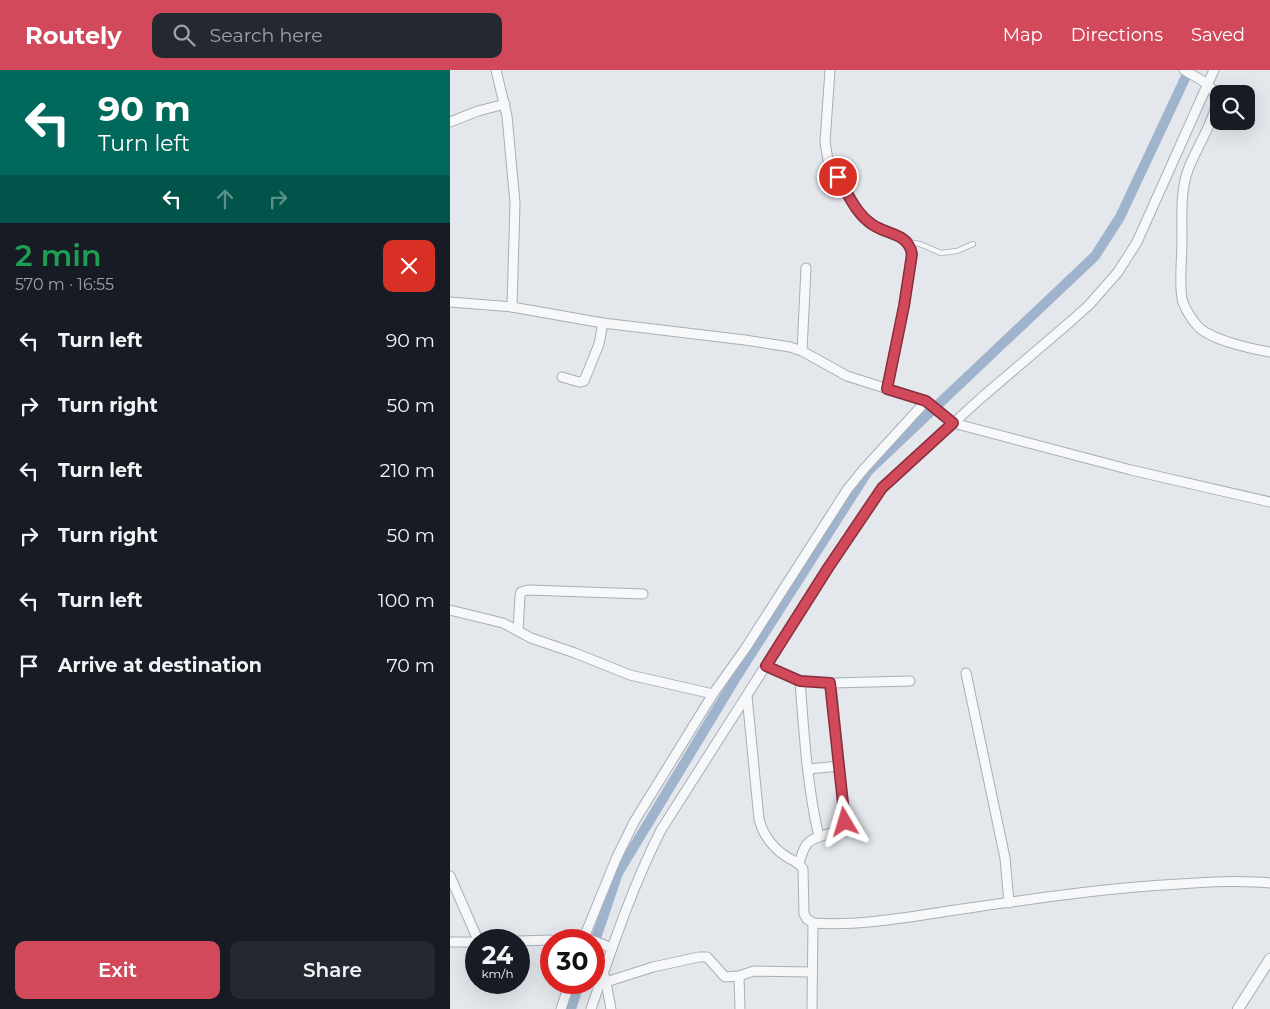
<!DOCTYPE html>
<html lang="en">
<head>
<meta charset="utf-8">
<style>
	:root { --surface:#171b24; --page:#242831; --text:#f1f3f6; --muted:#9ea1a6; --accent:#d1495b }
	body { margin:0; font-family:Montserrat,sans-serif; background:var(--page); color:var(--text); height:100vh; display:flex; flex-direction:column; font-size:19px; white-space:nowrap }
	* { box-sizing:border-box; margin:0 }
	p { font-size:16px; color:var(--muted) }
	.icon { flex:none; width:28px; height:28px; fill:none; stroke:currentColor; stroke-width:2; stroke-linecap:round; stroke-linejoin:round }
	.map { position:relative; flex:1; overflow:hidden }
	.panel { display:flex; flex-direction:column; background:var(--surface); width:450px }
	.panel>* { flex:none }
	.banner { background:#00695c; color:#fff; overflow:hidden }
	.buttons { position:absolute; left:760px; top:15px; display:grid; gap:10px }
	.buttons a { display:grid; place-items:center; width:45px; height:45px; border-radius:10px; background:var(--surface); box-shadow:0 5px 20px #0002; font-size:25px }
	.speed { position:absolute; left:15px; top:859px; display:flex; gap:10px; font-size:25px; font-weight:700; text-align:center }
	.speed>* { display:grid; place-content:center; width:65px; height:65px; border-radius:50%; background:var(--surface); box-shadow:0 5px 20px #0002; line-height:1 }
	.speed small { font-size:12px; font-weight:400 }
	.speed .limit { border:8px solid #d22; background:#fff; color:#111 }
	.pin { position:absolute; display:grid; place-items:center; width:42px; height:42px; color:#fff; margin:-21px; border:2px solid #fff; border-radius:50%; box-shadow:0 1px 5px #0007 }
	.me { position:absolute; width:55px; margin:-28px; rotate:353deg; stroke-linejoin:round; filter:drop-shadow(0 0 4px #0008) }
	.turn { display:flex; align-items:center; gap:18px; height:105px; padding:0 15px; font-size:22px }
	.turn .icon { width:65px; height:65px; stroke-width:2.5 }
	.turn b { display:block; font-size:35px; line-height:42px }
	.lanes { display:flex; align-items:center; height:48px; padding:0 15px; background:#0003; justify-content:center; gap:25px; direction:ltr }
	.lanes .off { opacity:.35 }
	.round { display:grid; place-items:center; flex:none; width:52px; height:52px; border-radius:10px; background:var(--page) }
	.summary { display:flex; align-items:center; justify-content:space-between; height:85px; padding:0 15px }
	h1 { font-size:30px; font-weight:600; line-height:38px; color:#1e9e55 }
	.cta { display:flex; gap:10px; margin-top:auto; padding:10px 15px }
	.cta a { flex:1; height:58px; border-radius:10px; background:var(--accent); color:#fff; font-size:20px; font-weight:600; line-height:58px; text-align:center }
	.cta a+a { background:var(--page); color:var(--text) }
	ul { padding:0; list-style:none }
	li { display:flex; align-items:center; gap:15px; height:65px; padding:0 15px }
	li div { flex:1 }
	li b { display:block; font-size:19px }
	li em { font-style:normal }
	header { display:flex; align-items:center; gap:30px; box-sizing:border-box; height:70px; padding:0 25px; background:var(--accent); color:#fff }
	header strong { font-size:24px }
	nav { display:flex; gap:28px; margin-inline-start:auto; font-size:18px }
	.search { width:350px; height:45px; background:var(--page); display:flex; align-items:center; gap:12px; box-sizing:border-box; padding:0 18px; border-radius:10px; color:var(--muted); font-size:19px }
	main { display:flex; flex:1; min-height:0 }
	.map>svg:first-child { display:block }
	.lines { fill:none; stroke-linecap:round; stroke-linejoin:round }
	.canal { stroke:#9fb4cc; stroke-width:10 }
	.service-casing { stroke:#a9aeb7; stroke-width:6 }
	.minor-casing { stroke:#a9aeb7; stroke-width:11 }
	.tertiary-casing { stroke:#a9aeb7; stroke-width:12 }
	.service { stroke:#f7f8fa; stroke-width:4.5 }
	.minor { stroke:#f7f8fa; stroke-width:9 }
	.tertiary { stroke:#f7f8fa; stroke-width:10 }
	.route-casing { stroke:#882f3b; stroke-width:12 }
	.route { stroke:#d1495b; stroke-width:9 }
</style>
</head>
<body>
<header>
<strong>Routely</strong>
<div class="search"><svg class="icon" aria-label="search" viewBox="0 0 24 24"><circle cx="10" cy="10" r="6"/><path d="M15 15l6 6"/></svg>Search here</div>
<nav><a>Map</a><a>Directions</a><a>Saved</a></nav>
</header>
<main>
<section class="panel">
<div class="banner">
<div class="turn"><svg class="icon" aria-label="left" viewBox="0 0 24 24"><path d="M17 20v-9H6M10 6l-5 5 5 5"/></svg><div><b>90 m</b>Turn left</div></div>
<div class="lanes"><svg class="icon" aria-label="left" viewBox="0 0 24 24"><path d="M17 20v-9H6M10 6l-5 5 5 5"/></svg><svg class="icon off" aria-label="ahead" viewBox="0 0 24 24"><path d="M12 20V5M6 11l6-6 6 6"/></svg><svg class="icon off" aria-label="right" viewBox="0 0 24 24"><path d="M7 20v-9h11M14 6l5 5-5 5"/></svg></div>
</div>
<div class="summary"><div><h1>2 min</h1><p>570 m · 16:55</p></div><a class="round" style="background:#d93025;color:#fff"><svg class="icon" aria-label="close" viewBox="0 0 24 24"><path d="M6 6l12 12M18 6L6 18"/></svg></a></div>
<ul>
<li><svg class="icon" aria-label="left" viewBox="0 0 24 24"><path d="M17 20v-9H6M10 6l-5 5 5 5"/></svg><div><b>Turn left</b></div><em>90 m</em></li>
<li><svg class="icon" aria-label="right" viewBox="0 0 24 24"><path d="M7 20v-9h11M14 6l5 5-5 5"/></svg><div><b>Turn right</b></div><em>50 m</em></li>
<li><svg class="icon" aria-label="left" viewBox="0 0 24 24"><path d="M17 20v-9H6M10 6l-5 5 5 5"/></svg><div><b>Turn left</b></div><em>210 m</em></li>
<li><svg class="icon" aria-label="right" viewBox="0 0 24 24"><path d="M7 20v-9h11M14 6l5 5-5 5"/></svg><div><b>Turn right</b></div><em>50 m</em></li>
<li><svg class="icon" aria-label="left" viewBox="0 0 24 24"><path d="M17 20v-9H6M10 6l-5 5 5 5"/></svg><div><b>Turn left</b></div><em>100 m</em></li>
<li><svg class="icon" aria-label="arrive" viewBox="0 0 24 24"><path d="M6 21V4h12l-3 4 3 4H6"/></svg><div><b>Arrive at destination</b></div><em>70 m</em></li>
</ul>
<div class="cta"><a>Exit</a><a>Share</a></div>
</section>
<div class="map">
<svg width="820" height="939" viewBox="0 0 820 939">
	<rect width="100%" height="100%" fill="#e4e7ec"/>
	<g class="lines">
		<g class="canal">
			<polyline points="144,874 168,803 287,606 418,401 645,186 670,147 739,0"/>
			<polyline points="121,939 130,912"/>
		</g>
		<defs>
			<polyline id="service" points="458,172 470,174 491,183 507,181 523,174"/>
			<g id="minor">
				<polyline points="46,0 57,46 65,133 62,237"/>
				<polyline points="380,0 375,72 378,90 408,141 415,149 425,156 451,167 457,171 461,178 461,192 454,236 437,319"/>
				<path d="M734,0C746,8 764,13 766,30C768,45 744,82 738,100C730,122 732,148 732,171C732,188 729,212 732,228C733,237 745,255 752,260C767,271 801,279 820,282"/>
				<polyline points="0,52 28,41 55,34"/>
				<polyline points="0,232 62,237 153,253 295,270 340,277 352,281 397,306 476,331 503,353 681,400 820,432"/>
				<polyline points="352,281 356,198"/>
				<polyline points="112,307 129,312 134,311 149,274 153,253"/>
				<polyline points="0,540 53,553 81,568 125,583 180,605 263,624"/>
				<polyline points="68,560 70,526 71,522 78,520 193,524"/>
				<polyline points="316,596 350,611 381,613 460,611"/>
				<polyline points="516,603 555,788 559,833"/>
				<path d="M350,611C354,663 357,716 369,767"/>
				<path d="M297,626L309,749C313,765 323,778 337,787C343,791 349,792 353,799L354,844L357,849L363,853C408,856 453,848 499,841C575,830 652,818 729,814C759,812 790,810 820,813"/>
				<polyline points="359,699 389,696"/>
				<path d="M349,793C351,787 353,779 357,774C366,763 390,766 395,752L381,613"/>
				<polyline points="0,806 28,870"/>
				<polyline points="119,870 141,870"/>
				<polyline points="133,870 166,789 184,752 263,624 295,579 397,420 413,400 476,331"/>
				<polyline points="69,871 101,870"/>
				<polyline points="144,871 162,878"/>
				<polyline points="0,872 26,872"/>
				<polyline points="289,906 290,939"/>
				<polyline points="155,907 161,939"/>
				<polyline points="156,912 203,897 249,887 257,887 275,907 289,906 304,901 362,902"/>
				<polyline points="111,939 120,912"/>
				<path d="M141,939C162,878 182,817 211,760L378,498L432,418L531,328L620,252L639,235L668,202L687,172L764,0"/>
				<polyline points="362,939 363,853"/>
			</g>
			<polyline id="tertiary" points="788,939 820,889"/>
		</defs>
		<use href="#service" class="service-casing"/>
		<use href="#minor" class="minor-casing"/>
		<use href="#tertiary" class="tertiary-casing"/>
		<use href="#service" class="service"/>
		<use href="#minor" class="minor"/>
		<use href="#tertiary" class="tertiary"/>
	</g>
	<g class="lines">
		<defs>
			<path id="route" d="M388,107C398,124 406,144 423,155C438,165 458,163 462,184L454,236L437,319L476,331L503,353L432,418L378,498L316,596L350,611L380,613L395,752"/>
		</defs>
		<use href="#route" class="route-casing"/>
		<use href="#route" class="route"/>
	</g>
</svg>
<div class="buttons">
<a><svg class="icon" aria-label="search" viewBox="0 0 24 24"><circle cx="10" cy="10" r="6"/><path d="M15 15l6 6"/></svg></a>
</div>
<div class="speed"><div>24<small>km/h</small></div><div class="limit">30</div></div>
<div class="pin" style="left:388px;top:107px;background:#d93025"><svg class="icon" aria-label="arrive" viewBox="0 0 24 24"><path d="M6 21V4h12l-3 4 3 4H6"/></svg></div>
<svg class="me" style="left:395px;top:752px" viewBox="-20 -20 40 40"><path d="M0-17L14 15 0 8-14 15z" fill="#d1495b" stroke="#fff" stroke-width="4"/></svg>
</div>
</main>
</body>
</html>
